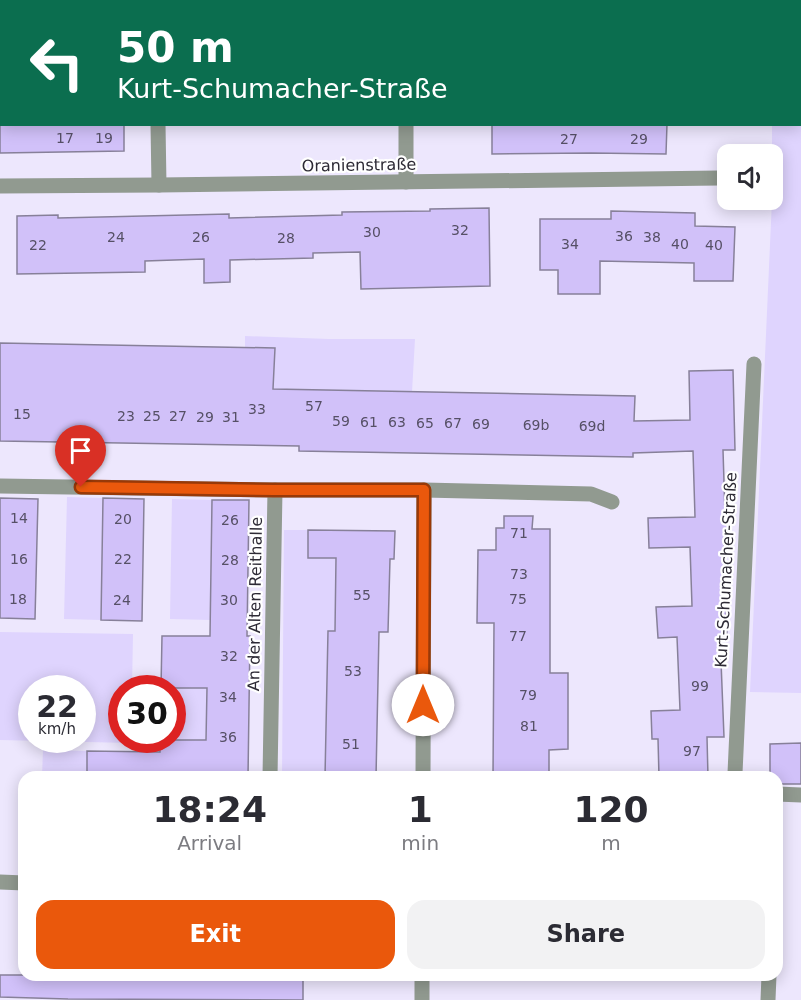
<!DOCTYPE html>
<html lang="en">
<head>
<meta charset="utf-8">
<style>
	:root { --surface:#fff; --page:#f2f2f3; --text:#2b2b33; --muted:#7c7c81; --accent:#ea580c }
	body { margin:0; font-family:"DejaVu Sans",sans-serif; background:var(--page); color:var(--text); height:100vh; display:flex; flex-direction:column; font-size:22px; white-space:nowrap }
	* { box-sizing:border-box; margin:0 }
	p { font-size:20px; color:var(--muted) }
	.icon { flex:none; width:33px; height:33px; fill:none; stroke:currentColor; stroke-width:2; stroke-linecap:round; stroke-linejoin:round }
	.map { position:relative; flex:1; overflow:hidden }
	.drawer { position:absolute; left:18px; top:771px; width:765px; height:210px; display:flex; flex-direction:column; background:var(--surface); border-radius:18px; box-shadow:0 3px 15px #0003 }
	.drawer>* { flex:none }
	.guide { position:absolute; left:0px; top:0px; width:801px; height:126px; box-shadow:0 3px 15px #0003; background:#0b6e4f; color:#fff; overflow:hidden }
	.controls { position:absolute; left:717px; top:144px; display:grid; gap:12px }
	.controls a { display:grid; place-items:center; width:66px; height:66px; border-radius:12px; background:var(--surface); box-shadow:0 3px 15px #0003; font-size:30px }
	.speed { position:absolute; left:18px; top:675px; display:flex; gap:12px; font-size:30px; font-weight:700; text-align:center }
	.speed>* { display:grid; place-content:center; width:78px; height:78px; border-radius:50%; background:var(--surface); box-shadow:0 3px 15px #0003; line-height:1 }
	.speed small { font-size:15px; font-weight:400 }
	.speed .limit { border:9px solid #d22; background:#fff; color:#111 }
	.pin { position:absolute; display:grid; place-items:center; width:51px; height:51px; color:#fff; margin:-62px -26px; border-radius:50% 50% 50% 0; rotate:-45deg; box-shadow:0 0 6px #0007 }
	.pin .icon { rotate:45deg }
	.me { position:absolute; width:66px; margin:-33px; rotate:0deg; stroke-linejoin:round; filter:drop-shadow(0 0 4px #0008) }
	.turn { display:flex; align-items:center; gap:21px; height:126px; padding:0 18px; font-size:27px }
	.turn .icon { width:78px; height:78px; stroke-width:2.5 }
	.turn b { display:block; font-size:42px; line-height:51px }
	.eta { display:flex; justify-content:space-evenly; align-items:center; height:102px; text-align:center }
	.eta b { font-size:36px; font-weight:700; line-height:42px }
	.primary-button { display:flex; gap:12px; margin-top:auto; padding:12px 18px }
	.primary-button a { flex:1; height:69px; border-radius:18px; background:var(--accent); color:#fff; font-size:24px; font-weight:700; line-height:69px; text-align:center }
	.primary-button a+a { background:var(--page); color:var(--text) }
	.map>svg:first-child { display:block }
	.green { fill:#dfd4fe; fill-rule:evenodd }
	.building { fill:#d1c1f9; stroke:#878099; stroke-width:1.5 }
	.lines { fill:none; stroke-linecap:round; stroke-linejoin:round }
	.minor { stroke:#919a90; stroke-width:15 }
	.route-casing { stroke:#983908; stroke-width:15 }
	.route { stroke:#ea580c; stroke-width:10 }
	.labels { text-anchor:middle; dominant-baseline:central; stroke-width:4.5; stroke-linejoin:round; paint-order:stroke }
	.number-label { font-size:14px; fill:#565066 }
	.street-label { font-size:16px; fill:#2d2a35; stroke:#fff }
</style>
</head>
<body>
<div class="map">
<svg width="801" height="1000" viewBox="0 0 801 1000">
	<rect width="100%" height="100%" fill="#ede7fd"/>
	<g class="green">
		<polygon points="772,0 801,0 801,693 750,692 772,200 772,125 800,124 800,2 772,1"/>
		<polygon points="245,336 329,339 415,339 412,392 299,423 0,343 245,347"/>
		<polygon points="67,497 103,498 101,620 64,619"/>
		<polygon points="172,499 212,500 211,620 170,619"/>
		<polygon points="284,530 308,530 308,558 336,558 335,631 328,631 325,777 282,777"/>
		<path d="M0,632L133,634L132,688H122V740H131V743L0,740ZM32,688H82V740H32Z"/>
		<polygon points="162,636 208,636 206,777 160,777 160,740 172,740 172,688 161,688"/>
		<polygon points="43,750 87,751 87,777 42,777"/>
	</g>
	<g class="building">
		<polygon points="0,124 124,124 124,151 0,153"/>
		<polygon points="492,124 667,124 666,154 591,153 492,154"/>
		<polygon points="489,208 490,286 361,289 360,252 313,253 313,258 230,260 230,282 204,283 204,259 145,261 145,272 17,274 17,216 58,215 58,218 229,214 229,218 342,215 342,212 430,211 430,209"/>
		<polygon points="611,211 695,213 695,226 735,227 733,281 694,281 694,263 600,261 600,294 558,294 558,270 540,270 540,219 611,219"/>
		<polygon points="0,343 275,348 273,389 635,396 634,421 690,420 689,371 733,370 735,450 723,450 725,514 728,514 730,546 724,546 727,636 720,636 724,737 707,737 708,777 659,777 658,739 652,739 651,711 680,710 677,637 658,638 656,607 692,606 690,547 649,548 648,518 695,517 693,451 633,453 633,457 299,451 299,446 0,441"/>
		<polygon points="0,498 38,499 35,619 0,618"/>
		<polygon points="103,498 144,499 142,621 101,620"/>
		<polygon points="212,500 249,500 247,636 250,636 248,777 87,777 87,751 160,752 160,740 206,740 207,688 161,688 162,636 210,636"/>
		<polygon points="504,516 533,516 532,529 550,529 550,673 568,673 568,749 549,750 549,777 493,777 494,623 477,623 478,550 496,550 496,528 504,528"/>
		<polygon points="308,530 395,531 394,559 390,559 388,632 379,632 376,777 325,777 328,631 335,631 336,558 308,558"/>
		<polygon points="801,743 801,784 777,784 777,777 770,777 770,744"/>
		<polygon points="0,975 303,975 303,1000 68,999 0,997"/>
	</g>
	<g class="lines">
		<g class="minor">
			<polyline points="155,0 155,2"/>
			<polyline points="406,2 406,0"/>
			<polyline points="158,124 159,185"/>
			<polyline points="406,182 406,124"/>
			<polyline points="0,186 159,185 719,178"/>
			<polyline points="0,486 275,490 270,777"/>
			<polyline points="275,490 424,490 591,494 612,502"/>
			<polyline points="423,777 424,490"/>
			<polyline points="737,777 735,773 754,364"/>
			<polyline points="777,794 801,795"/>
			<polyline points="0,882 24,883"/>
			<polyline points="422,1000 422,975"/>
			<polyline points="768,1000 769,975"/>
		</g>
	</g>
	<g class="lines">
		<defs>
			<polyline id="route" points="81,487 274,490 424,490 423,705"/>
		</defs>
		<use href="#route" class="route-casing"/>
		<use href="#route" class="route"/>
	</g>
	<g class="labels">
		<g class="number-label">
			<text x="65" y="138">17</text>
			<text x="104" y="138">19</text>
			<text x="569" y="139">27</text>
			<text x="639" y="139">29</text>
			<text x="460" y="230">32</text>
			<text x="372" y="232">30</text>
			<text x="624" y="236">36</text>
			<text x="116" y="237">24</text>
			<text x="201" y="237">26</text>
			<text x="652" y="237">38</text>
			<text x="286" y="238">28</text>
			<text x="570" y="244">34</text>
			<text x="680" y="244">40</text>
			<text x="38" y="245">22</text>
			<text x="714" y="245">40</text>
			<text x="314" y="406">57</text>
			<text x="257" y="409">33</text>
			<text x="22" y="414">15</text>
			<text x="126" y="416">23</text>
			<text x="152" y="416">25</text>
			<text x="178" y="416">27</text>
			<text x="205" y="417">29</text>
			<text x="231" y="417">31</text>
			<text x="341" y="421">59</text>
			<text x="369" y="422">61</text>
			<text x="397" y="422">63</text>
			<text x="425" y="423">65</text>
			<text x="453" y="423">67</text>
			<text x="481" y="424">69</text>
			<text x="536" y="425">69b</text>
			<text x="592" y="426">69d</text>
			<text x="19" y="518">14</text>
			<text x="123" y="519">20</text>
			<text x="230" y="520">26</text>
			<text x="519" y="533">71</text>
			<text x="19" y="559">16</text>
			<text x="123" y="559">22</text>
			<text x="230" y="560">28</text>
			<text x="519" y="574">73</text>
			<text x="362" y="595">55</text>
			<text x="18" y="599">18</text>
			<text x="518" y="599">75</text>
			<text x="122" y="600">24</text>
			<text x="229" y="600">30</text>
			<text x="518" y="636">77</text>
			<text x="229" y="656">32</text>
			<text x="353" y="671">53</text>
			<text x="700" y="686">99</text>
			<text x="528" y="695">79</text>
			<text x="228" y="697">34</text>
			<text x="529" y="726">81</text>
			<text x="228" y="737">36</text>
			<text x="351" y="744">51</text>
			<text x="692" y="751">97</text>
		</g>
		<g class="street-label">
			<text transform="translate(359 165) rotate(-1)">Oranienstraße</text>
			<text transform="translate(726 570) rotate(-87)">Kurt-Schumacher-Straße</text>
			<text transform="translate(255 604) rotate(-89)">An der Alten Reithalle</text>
		</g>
	</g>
</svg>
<div class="controls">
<a><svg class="icon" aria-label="sound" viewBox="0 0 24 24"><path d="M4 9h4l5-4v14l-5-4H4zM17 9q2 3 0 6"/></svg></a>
</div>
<div class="speed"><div>22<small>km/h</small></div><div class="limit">30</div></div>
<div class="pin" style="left:81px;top:487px;background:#d93025"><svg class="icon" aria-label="arrive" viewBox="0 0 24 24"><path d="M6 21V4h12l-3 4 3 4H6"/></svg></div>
<svg class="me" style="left:423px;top:705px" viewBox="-20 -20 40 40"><circle r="19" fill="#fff"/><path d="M0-13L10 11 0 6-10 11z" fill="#ea580c"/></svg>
<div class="guide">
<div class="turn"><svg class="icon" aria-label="left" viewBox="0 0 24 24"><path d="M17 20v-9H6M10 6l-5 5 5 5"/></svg><div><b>50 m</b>Kurt-Schumacher-Straße</div></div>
</div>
<section class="drawer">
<div class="eta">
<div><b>18:24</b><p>Arrival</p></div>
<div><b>1</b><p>min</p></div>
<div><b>120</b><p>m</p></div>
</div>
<div class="primary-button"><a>Exit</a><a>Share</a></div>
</section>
</div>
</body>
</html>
